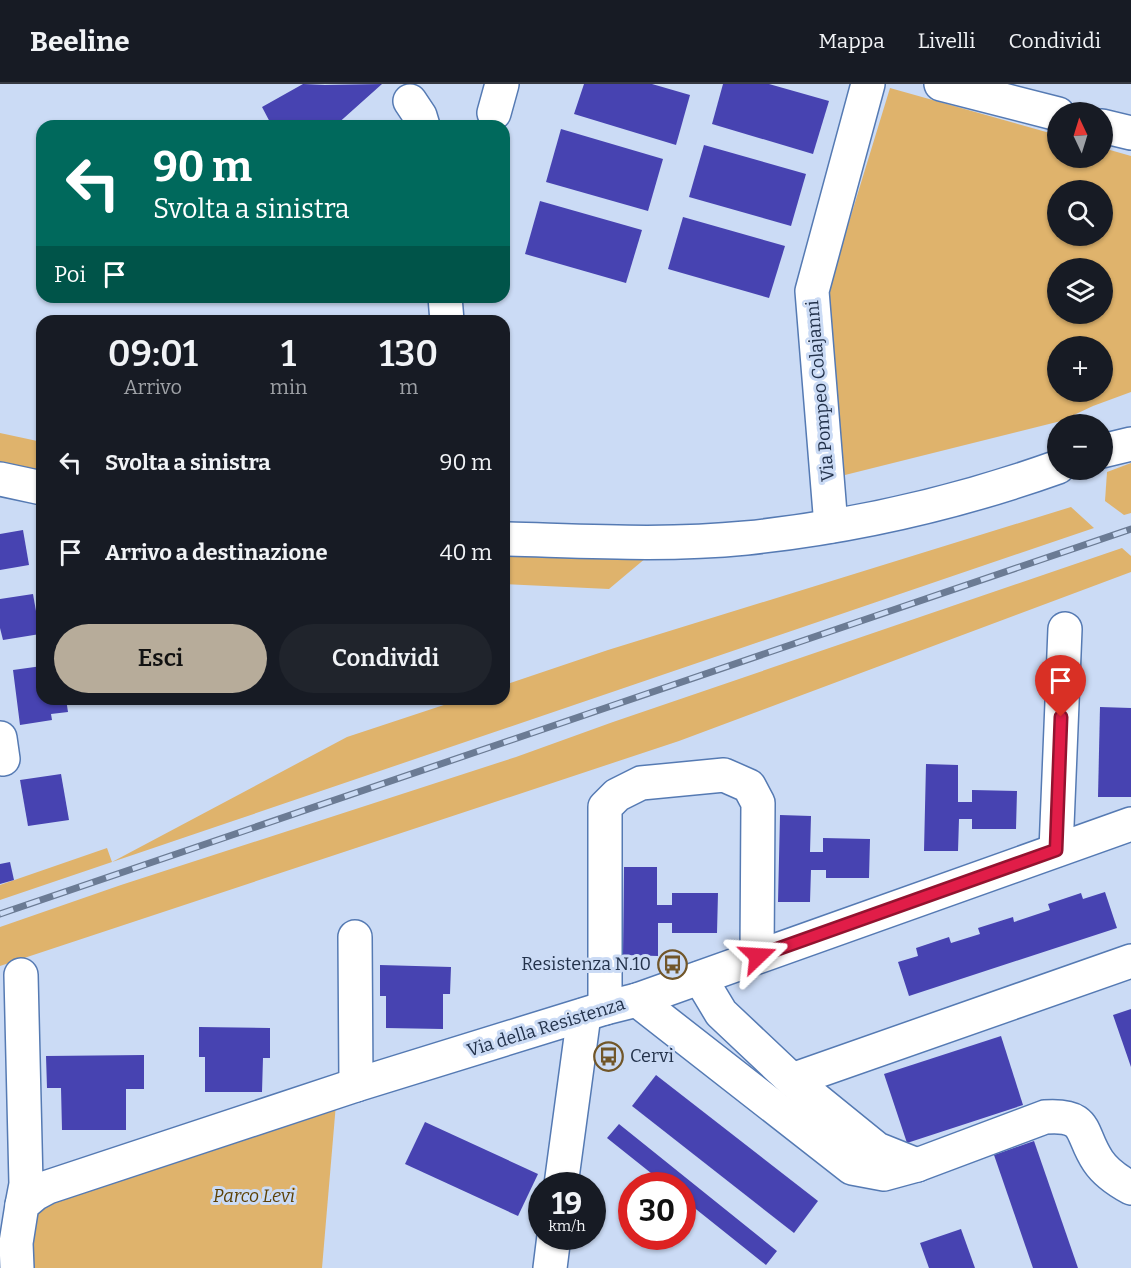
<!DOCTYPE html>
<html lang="it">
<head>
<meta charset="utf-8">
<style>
	:root { --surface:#171b24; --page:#20242c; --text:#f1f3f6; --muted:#9ea1a6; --line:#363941; --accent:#b7ac9a }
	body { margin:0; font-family:Bitter,serif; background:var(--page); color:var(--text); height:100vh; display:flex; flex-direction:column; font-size:22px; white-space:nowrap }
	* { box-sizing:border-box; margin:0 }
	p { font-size:20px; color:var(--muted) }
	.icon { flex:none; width:33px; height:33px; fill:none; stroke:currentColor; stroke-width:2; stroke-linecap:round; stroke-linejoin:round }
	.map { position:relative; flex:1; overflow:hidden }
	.details { position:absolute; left:36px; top:231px; width:474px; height:390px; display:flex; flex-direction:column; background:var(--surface); border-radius:18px; box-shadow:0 2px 4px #0004 }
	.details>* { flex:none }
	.hud { position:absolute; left:36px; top:36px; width:474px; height:183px; border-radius:18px; box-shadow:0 2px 4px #0004; background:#00695c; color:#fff; overflow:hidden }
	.needle { width:39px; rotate:356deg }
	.fabs { position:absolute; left:1047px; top:18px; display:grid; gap:12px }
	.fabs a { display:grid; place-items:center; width:66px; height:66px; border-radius:50%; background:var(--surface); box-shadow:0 2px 4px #0004; font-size:30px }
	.speed { position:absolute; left:528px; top:1088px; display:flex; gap:12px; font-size:30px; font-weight:700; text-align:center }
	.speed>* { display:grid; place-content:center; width:78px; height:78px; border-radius:50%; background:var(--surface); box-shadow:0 2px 4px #0004; line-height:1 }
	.speed small { font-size:15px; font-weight:400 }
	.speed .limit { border:9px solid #d22; background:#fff; color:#111 }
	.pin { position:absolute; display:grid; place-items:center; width:51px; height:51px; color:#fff; margin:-62px -26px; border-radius:50% 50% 50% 0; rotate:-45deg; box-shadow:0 0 6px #0007 }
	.pin .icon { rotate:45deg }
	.me { position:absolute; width:66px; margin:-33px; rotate:70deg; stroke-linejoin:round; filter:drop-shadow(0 0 4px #0008) }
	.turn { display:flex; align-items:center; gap:21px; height:126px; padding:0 18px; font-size:27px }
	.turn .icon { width:78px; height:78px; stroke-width:2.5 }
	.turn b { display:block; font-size:42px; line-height:51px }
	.then { display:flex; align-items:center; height:57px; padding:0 18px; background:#0003; gap:12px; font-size:22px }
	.eta { display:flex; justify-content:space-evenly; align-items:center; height:102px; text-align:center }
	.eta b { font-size:36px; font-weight:600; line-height:42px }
	.action { display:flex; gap:12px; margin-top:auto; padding:12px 18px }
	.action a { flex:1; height:69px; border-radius:36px; background:var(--accent); color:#111; font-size:24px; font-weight:600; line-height:69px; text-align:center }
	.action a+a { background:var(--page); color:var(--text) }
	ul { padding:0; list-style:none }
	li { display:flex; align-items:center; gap:18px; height:90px; padding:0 18px }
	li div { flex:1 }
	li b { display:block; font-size:22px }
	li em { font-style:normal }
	header { display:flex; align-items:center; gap:36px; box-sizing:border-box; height:84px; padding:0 30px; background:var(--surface); border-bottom:2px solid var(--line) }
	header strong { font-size:28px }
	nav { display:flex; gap:33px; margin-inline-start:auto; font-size:21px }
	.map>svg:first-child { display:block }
	.green { fill:#dfb36c; fill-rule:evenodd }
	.building { fill:#4743b1 }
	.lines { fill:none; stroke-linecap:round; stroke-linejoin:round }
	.minor-casing { stroke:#557ab3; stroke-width:36 }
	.minor { stroke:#fff; stroke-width:33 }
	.rail-casing { stroke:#6b7b94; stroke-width:7 }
	.rail { stroke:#cbdbf5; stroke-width:4.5; stroke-dasharray:14; stroke-linecap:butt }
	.route-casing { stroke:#92132f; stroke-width:15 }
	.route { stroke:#e11d48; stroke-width:10 }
	.labels { text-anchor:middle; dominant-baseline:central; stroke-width:6; stroke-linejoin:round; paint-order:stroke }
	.street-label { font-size:18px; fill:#23324b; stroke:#cbdbf5 }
	.poi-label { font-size:18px; fill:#23324b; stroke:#cbdbf5; text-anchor:end }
	.park-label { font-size:18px; font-style:italic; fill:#5c4004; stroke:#cbdbf5 }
</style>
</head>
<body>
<header>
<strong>Beeline</strong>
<nav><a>Mappa</a><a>Livelli</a><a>Condividi</a></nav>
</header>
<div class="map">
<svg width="1131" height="1184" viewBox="0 0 1131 1184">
	<rect width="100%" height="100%" fill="#cbdbf5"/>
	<g class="green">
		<path d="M890,4L1057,51L1058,74H1102L1103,64L1131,72V308L1093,322L1061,337L837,393L827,210ZM1058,106H1102V152H1058ZM1058,184H1102V230H1058ZM1058,262H1102V308H1058Z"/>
		<polygon points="0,349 42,358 42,392 0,382"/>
		<polygon points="1131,379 1131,429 1124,431 1105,417 1107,388"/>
		<polygon points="1071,423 1094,444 227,739 0,816 0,801 107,764 112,778 347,653 462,615 504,615 504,601 608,566"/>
		<polygon points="504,463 653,468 609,505 504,500"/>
		<polygon points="1122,464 1131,472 1131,488 679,657 0,882 0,843 121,801 516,673 613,638"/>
		<polygon points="337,1008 322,1184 17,1184 22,1121"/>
	</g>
	<g class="building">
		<polygon points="303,0 325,1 382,0 335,42 272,42 262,23"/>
		<polygon points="584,0 652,0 690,11 676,61 574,30"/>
		<polygon points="723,0 769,0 829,17 813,70 712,40"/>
		<polygon points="561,45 663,75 648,127 546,98"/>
		<polygon points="704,61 806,90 791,142 689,113"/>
		<polygon points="540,117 642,146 626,199 525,170"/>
		<polygon points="683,133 785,162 769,214 668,185"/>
		<polygon points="23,446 29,481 0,486 0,450"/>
		<polygon points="33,510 40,550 3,556 0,544 0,515"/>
		<polygon points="42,582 42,615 66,615 68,628 51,630 52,636 20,641 13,586"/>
		<polygon points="1100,623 1131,624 1131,713 1098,713"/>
		<polygon points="926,680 958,681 958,718 972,718 972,706 1017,707 1016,745 972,745 972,735 959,735 958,767 924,767"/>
		<polygon points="61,690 69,736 28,742 20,696"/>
		<polygon points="780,731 811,732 810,768 823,768 823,754 870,755 869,794 826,794 826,786 811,786 810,818 778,818"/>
		<polygon points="10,778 14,796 0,800 0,780"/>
		<polygon points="624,783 657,783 657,821 672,821 672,809 718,809 717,849 672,849 672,839 658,839 658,872 623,871"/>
		<polygon points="1105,808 1117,844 909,912 898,878 918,872 916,864 949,853 951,859 980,850 978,844 1013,833 1014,838 1050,826 1048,820 1081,809 1083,815"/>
		<polygon points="380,881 451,883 450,910 443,910 443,945 386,944 386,912 380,912"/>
		<polygon points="1131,925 1131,983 1113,931"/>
		<polygon points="199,943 270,944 270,974 263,974 262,1008 205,1008 205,973 199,973"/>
		<polygon points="1001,952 1023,1021 907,1059 884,990"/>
		<polygon points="144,971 144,1005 126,1005 126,1046 62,1046 61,1004 47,1004 46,972"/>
		<polygon points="656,991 818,1117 794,1149 632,1022"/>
		<polygon points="425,1038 538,1090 518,1132 405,1080"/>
		<polygon points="619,1040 777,1167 766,1181 682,1114 682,1101 666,1101 607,1054"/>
		<polygon points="1034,1057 1078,1184 1033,1184 994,1071"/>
		<polygon points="961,1145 975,1184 929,1184 920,1159"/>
	</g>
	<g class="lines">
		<defs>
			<g id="minor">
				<polyline points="941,0 1058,30"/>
				<polyline points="410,17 420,32 423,42"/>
				<polyline points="494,29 502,0"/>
				<polyline points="1102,42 1131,49"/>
				<polyline points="445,213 447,237"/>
				<polyline points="1102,367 1131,360"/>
				<polyline points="0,395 42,404"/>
				<polyline points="831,442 812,207 868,0"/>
				<path d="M504,455C584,457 666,462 746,454C852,443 957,419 1058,383"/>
				<polyline points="0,654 3,675"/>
				<polyline points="1056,766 1065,545"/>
				<polyline points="355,853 356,1001"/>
				<polyline points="21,891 26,1100 22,1121"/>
				<polyline points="700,894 721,929 792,996 877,1065 917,1081"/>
				<path d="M637,916L852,1084L884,1090L917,1081L1045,1033C1090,1030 1079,1049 1098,1077C1106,1089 1118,1097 1131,1104"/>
				<polyline points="605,924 605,723 617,711 641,699 724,691 749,702 758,719 757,872"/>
				<polyline points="792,996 1131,877"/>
				<polyline points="561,1101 584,931"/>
				<polyline points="17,1184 16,1159 22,1121 35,1110 48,1103 356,1001 605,924 637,916 1131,740"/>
				<polyline points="550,1184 554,1152"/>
			</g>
		</defs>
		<use href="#minor" class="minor-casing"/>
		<use href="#minor" class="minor"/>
		<defs>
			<polyline id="rail" points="0,830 1131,445"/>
		</defs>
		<use href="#rail" class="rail-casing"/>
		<use href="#rail" class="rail"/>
	</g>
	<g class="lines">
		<defs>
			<polyline id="route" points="758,872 1056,766 1061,633"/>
		</defs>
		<use href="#route" class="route-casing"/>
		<use href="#route" class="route"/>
	</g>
	<defs>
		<symbol id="bus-ring" viewBox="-11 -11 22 22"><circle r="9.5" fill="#cbdbf5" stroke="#715629" stroke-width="1.5"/><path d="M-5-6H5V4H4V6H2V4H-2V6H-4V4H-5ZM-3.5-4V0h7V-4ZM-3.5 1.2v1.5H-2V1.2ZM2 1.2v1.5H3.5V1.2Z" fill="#715629"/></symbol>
	</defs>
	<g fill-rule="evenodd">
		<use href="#bus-ring" x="656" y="864" width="33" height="33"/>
		<use href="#bus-ring" x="592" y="956" width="33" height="33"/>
	</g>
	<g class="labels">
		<g class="street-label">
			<text transform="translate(820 307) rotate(-95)">Via Pompeo Colajanni</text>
			<text transform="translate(546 943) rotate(-17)">Via della Resistenza</text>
		</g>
		<g class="poi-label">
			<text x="651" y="880">Resistenza N.10</text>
			<text x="630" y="972" text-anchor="start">Cervi</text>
		</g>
		<g class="park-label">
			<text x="254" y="1112">Parco Levi</text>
		</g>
	</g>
</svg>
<div class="fabs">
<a><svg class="needle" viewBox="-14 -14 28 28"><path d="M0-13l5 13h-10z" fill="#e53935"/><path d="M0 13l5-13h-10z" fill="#9ea1a6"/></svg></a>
<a><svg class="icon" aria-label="search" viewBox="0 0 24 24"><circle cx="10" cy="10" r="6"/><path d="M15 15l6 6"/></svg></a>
<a><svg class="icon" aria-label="layers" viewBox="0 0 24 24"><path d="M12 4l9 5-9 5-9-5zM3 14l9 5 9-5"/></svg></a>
<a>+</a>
<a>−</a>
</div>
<div class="speed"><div>19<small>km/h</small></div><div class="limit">30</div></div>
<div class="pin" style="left:1061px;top:633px;background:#d93025"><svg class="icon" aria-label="arrive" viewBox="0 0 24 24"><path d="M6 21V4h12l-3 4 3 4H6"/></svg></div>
<svg class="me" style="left:758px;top:872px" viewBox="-20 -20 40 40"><path d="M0-17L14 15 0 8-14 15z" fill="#e11d48" stroke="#fff" stroke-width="4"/></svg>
<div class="hud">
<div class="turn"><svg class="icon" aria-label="left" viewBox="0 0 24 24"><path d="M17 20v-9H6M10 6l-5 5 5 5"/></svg><div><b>90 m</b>Svolta a sinistra</div></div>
<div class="then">Poi<svg class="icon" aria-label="arrive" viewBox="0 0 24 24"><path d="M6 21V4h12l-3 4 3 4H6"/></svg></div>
</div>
<section class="details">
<div class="eta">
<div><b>09:01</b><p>Arrivo</p></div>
<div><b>1</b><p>min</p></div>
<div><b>130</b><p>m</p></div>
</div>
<ul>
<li><svg class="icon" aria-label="left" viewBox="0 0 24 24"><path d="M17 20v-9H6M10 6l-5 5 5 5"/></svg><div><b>Svolta a sinistra</b></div><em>90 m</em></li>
<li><svg class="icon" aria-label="arrive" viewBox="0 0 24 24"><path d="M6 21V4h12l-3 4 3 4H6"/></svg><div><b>Arrivo a destinazione</b></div><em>40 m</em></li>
</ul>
<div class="action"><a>Esci</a><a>Condividi</a></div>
</section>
</div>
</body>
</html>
